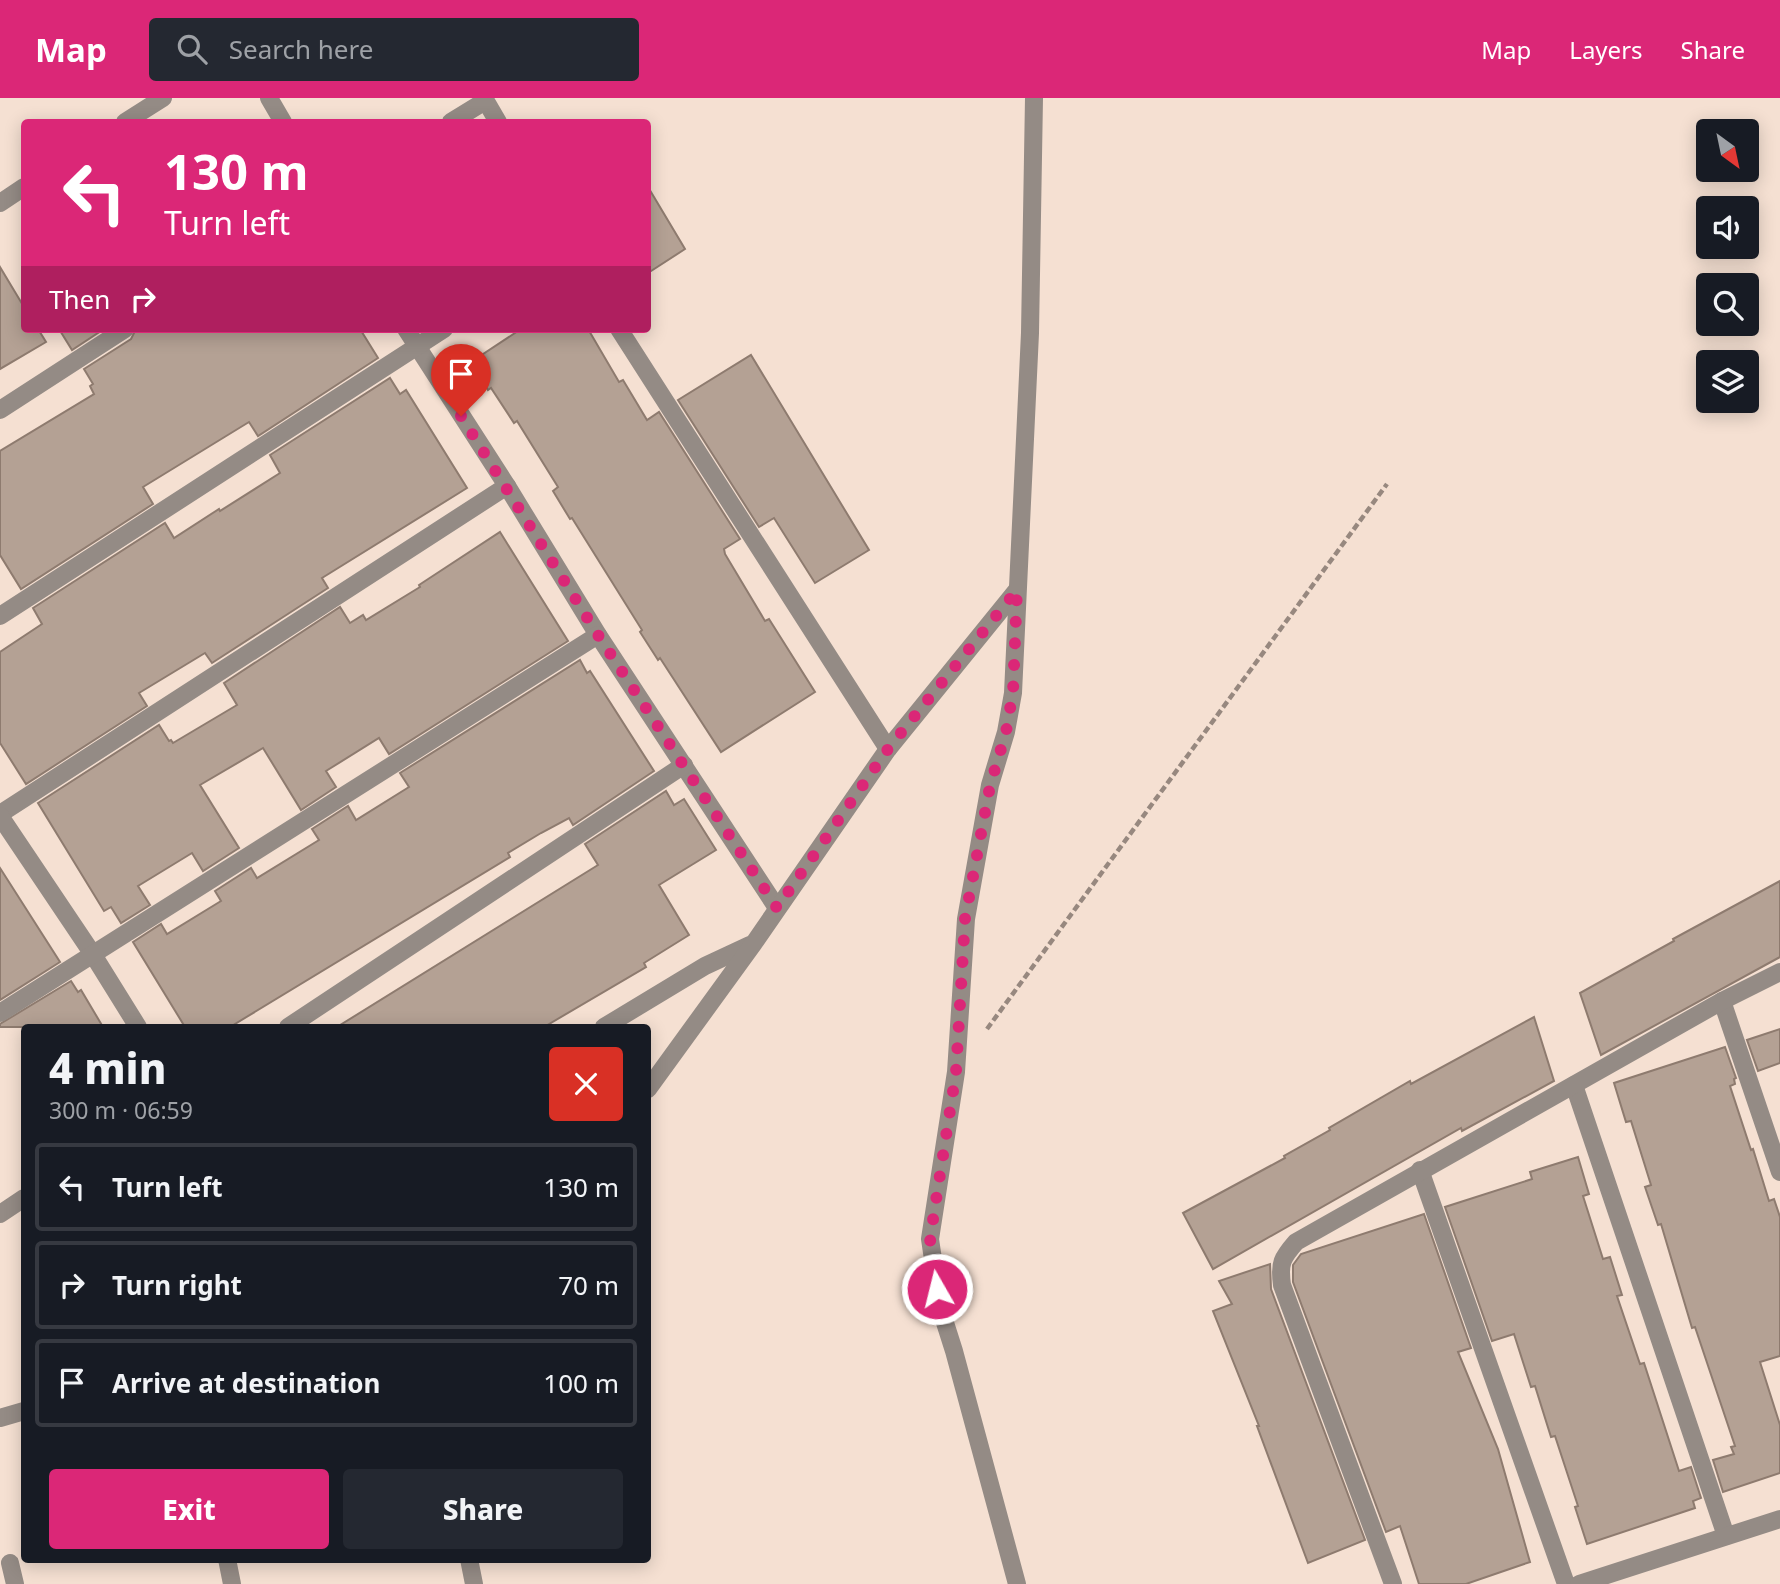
<!DOCTYPE html>
<html lang="en">
<head>
<meta charset="utf-8">
<style>
	:root { --surface:#171b24; --page:#242831; --text:#f1f3f6; --muted:#9ea1a6; --line:#363941; --accent:#db2777 }
	body { margin:0; font-family:"Noto Sans",sans-serif; background:var(--page); color:var(--text); height:100vh; display:flex; flex-direction:column; font-size:26px; white-space:nowrap }
	* { box-sizing:border-box; margin:0 }
	p { font-size:23px; color:var(--muted) }
	.icon { flex:none; width:38px; height:38px; fill:none; stroke:currentColor; stroke-width:2; stroke-linecap:round; stroke-linejoin:round }
	.map { position:relative; flex:1; overflow:hidden }
	.drawer { position:absolute; left:21px; top:926px; width:630px; height:539px; display:flex; flex-direction:column; background:var(--surface); border-radius:7px; box-shadow:0 4px 18px #0003 }
	.drawer>* { flex:none }
	.guide { position:absolute; left:21px; top:21px; width:630px; height:214px; border-radius:7px; box-shadow:0 4px 18px #0003; background:#db2777; color:#fff; overflow:hidden }
	.needle { width:46px; rotate:147deg }
	.fabs { position:absolute; left:1696px; top:21px; display:grid; gap:14px }
	.fabs a { display:grid; place-items:center; width:63px; height:63px; border-radius:7px; background:var(--surface); box-shadow:0 4px 18px #0003; font-size:35px }
	.pin { position:absolute; display:grid; place-items:center; width:60px; height:60px; color:#fff; margin:-72px -30px; border-radius:50% 50% 50% 0; rotate:-45deg; box-shadow:0 0 7px #0007 }
	.pin .icon { rotate:45deg }
	.me { position:absolute; width:77px; margin:-38px; rotate:352deg; stroke-linejoin:round; filter:drop-shadow(0 0 5px #0008) }
	.turn { display:flex; align-items:center; gap:24px; height:147px; padding:0 28px; font-size:32px }
	.turn .icon { width:91px; height:91px; stroke-width:2.5 }
	.turn b { display:block; font-size:49px; line-height:60px }
	.then { display:flex; align-items:center; height:66px; padding:0 28px; background:#0003; gap:14px; font-size:26px }
	.round { display:grid; place-items:center; flex:none; width:74px; height:74px; border-radius:7px; background:var(--page) }
	.overview { display:flex; align-items:center; justify-content:space-between; height:119px; padding:0 28px }
	h1 { font-size:42px; font-weight:800; line-height:52px }
	.button { display:flex; gap:14px; margin-top:auto; padding:14px 28px }
	.button a { flex:1; height:80px; border-radius:7px; background:var(--accent); color:#fff; font-size:28px; font-weight:800; line-height:80px; text-align:center }
	.button a+a { background:var(--page); color:var(--text) }
	ul { padding:0; list-style:none }
	li { display:flex; align-items:center; gap:21px; height:88px; margin:0 14px 10px; padding:0 14px; border:4px solid var(--line); border-radius:7px }
	li div { flex:1 }
	li b { display:block; font-size:26px }
	li em { font-style:normal }
	header { display:flex; align-items:center; gap:42px; box-sizing:border-box; height:98px; padding:0 35px; background:var(--accent); color:#fff }
	header strong { font-size:33px }
	nav { display:flex; gap:38px; margin-inline-start:auto; font-size:24px }
	.search { width:490px; height:63px; background:var(--page); display:flex; align-items:center; gap:18px; box-sizing:border-box; padding:0 24px; border-radius:7px; color:var(--muted); font-size:26px }
	.map>svg:first-child { display:block }
	.building { fill:#b4a194; stroke:#8e7b6f; stroke-width:2 }
	.lines { fill:none; stroke-linecap:round; stroke-linejoin:round }
	.path { stroke:#97887f; stroke-width:4.5; stroke-dasharray:7 3.5; stroke-linecap:butt }
	.street { stroke:#948b85; stroke-width:18 }
	.route { stroke:#db2777; stroke-width:12; stroke-dasharray:0 21.6 }
</style>
</head>
<body>
<header>
<strong>Map</strong>
<div class="search"><svg class="icon" aria-label="search" viewBox="0 0 24 24"><circle cx="10" cy="10" r="6"/><path d="M15 15l6 6"/></svg>Search here</div>
<nav><a>Map</a><a>Layers</a><a>Share</a></nav>
</header>
<div class="map">
<svg width="1780" height="1486" viewBox="0 0 1780 1486">
	<rect width="100%" height="100%" fill="#f5e0d2"/>
	<g class="building">
		<polygon points="648,89 685,151 648,175"/>
		<polygon points="0,169 24,209 24,231 38,231 46,244 0,271"/>
		<polygon points="59,231 104,231 72,252"/>
		<polygon points="136,231 360,231 378,260 258,338 249,324 143,389 153,406 21,491 0,457 0,353 94,296 90,288 93,286 84,271 131,241"/>
		<polygon points="521,231 588,231 619,284 623,282 647,322 659,314 740,441 724,451 725,456 765,523 769,521 815,594 721,654 660,560 658,562 640,534 642,532 572,420 570,421 553,393 558,389 517,323 514,325 491,290 488,292 471,264"/>
		<polygon points="751,257 869,452 815,485 774,420 759,429 678,302"/>
		<polygon points="390,280 400,296 406,292 467,390 322,480 328,490 212,565 205,555 139,595 147,608 26,686 0,645 0,554 42,526 33,510 165,425 174,440 219,411 220,413 280,375 270,357"/>
		<polygon points="500,434 568,543 389,656 379,640 326,673 336,689 301,712 263,650 200,687 239,750 203,773 192,755 138,788 150,807 121,825 111,809 104,813 38,705 159,627 169,643 171,642 173,645 237,607 224,585 340,509 350,525 363,517 366,522 420,489 419,487"/>
		<polygon points="580,562 587,575 590,573 654,673 573,727 569,720 541,735 508,755 510,759 230,929 185,929 133,844 161,826 167,836 221,803 215,793 251,770 257,780 319,742 312,731 348,708 356,722 409,689 400,675"/>
		<polygon points="666,693 674,707 684,701 716,752 659,787 689,837 644,865 646,869 544,929 337,929 598,767 585,746"/>
		<polygon points="0,770 60,864 0,902"/>
		<polygon points="1780,783 1780,859 1601,957 1580,895 1674,843 1673,841"/>
		<polygon points="71,883 78,894 81,892 103,929 0,929 0,926"/>
		<polygon points="1534,919 1554,983 1462,1033 1461,1030 1213,1171 1183,1115 1285,1060 1284,1058 1330,1032 1329,1030 1410,983 1411,986"/>
		<polygon points="1780,931 1780,965 1758,973 1747,942"/>
		<polygon points="1725,949 1736,980 1734,981 1735,986 1730,988 1751,1052 1753,1051 1769,1103 1774,1101 1780,1119 1780,1258 1760,1264 1780,1327 1780,1375 1723,1394 1713,1362 1734,1356 1731,1349 1735,1348 1695,1229 1692,1230 1661,1126 1658,1127 1645,1089 1651,1087 1631,1023 1626,1024 1614,985"/>
		<polygon points="1578,1059 1589,1096 1583,1098 1603,1161 1610,1159 1622,1197 1617,1198 1640,1266 1644,1265 1679,1373 1691,1369 1701,1400 1693,1403 1695,1410 1587,1446 1575,1409 1578,1408 1555,1338 1551,1339 1535,1288 1531,1289 1514,1236 1492,1243 1445,1109 1532,1081 1530,1074"/>
		<polygon points="1424,1116 1471,1250 1458,1254 1498,1351 1530,1464 1466,1486 1419,1486 1400,1428 1386,1434 1293,1184 1293,1167 1301,1156"/>
		<polygon points="1270,1166 1271,1191 1365,1442 1308,1465 1257,1328 1259,1328 1213,1213 1232,1206 1219,1183"/>
	</g>
	<g class="lines">
		<polyline class="path" points="987,931 1387,386"/>
		<g class="street">
			<polyline points="269,0 283,24"/>
			<polyline points="484,0 498,24"/>
			<polyline points="125,24 163,0"/>
			<polyline points="451,24 485,3"/>
			<polyline points="0,105 24,89"/>
			<polyline points="406,231 507,388 598,537 777,810"/>
			<polyline points="619,231 888,651"/>
			<polyline points="0,312 125,231"/>
			<polyline points="0,518 444,231"/>
			<polyline points="0,716 507,388"/>
			<polyline points="0,718 92,855 138,929"/>
			<polyline points="1722,903 1780,1074"/>
			<polyline points="0,915 598,537"/>
			<polyline points="288,929 684,667"/>
			<polyline points="604,929 705,868 750,847"/>
			<polyline points="1574,987 1726,1438"/>
			<polyline points="648,991 754,845 888,651 1017,492"/>
			<polyline points="1420,1072 1566,1486"/>
			<polyline points="0,1116 24,1100"/>
			<polyline points="0,1320 24,1313"/>
			<polyline points="227,1461 232,1486"/>
			<polyline points="469,1461 474,1486"/>
			<polyline points="10,1465 15,1486"/>
			<polyline points="1017,1486 954,1253 940,1209 930,1141 956,974 966,821 990,687 1006,634 1013,595 1030,235 1034,0"/>
			<path d="M1393,1486L1282,1187C1279,1165 1282,1160 1296,1144L1722,903L1780,874"/>
			<polyline points="1579,1486 1780,1421"/>
		</g>
	</g>
	<g class="lines">
		<polyline class="route" points="461,318 598,537 777,810 888,651 1017,492 1013,594 1006,634 990,688 965,821 956,974 930,1141 937,1191"/>
	</g>
</svg>
<div class="fabs">
<a><svg class="needle" viewBox="-14 -14 28 28"><path d="M0-13l5 13h-10z" fill="#e53935"/><path d="M0 13l5-13h-10z" fill="#9ea1a6"/></svg></a>
<a><svg class="icon" aria-label="sound" viewBox="0 0 24 24"><path d="M4 9h4l5-4v14l-5-4H4zM17 9q2 3 0 6"/></svg></a>
<a><svg class="icon" aria-label="search" viewBox="0 0 24 24"><circle cx="10" cy="10" r="6"/><path d="M15 15l6 6"/></svg></a>
<a><svg class="icon" aria-label="layers" viewBox="0 0 24 24"><path d="M12 4l9 5-9 5-9-5zM3 14l9 5 9-5"/></svg></a>
</div>
<div class="pin" style="left:461px;top:318px;background:#d93025"><svg class="icon" aria-label="arrive" viewBox="0 0 24 24"><path d="M6 21V4h12l-3 4 3 4H6"/></svg></div>
<svg class="me" style="left:937px;top:1191px" viewBox="-20 -20 40 40"><circle r="17" fill="#db2777" stroke="#fff" stroke-width="3"/><path d="M0-11L8 9 0 5-8 9z" fill="#fff"/></svg>
<div class="guide">
<div class="turn"><svg class="icon" aria-label="left" viewBox="0 0 24 24"><path d="M17 20v-9H6M10 6l-5 5 5 5"/></svg><div><b>130 m</b>Turn left</div></div>
<div class="then">Then<svg class="icon" aria-label="right" viewBox="0 0 24 24"><path d="M7 20v-9h11M14 6l5 5-5 5"/></svg></div>
</div>
<section class="drawer">
<div class="overview"><div><h1>4 min</h1><p>300 m · 06:59</p></div><a class="round" style="background:#d93025;color:#fff"><svg class="icon" aria-label="close" viewBox="0 0 24 24"><path d="M6 6l12 12M18 6L6 18"/></svg></a></div>
<ul>
<li><svg class="icon" aria-label="left" viewBox="0 0 24 24"><path d="M17 20v-9H6M10 6l-5 5 5 5"/></svg><div><b>Turn left</b></div><em>130 m</em></li>
<li><svg class="icon" aria-label="right" viewBox="0 0 24 24"><path d="M7 20v-9h11M14 6l5 5-5 5"/></svg><div><b>Turn right</b></div><em>70 m</em></li>
<li><svg class="icon" aria-label="arrive" viewBox="0 0 24 24"><path d="M6 21V4h12l-3 4 3 4H6"/></svg><div><b>Arrive at destination</b></div><em>100 m</em></li>
</ul>
<div class="button"><a>Exit</a><a>Share</a></div>
</section>
</div>
</body>
</html>
